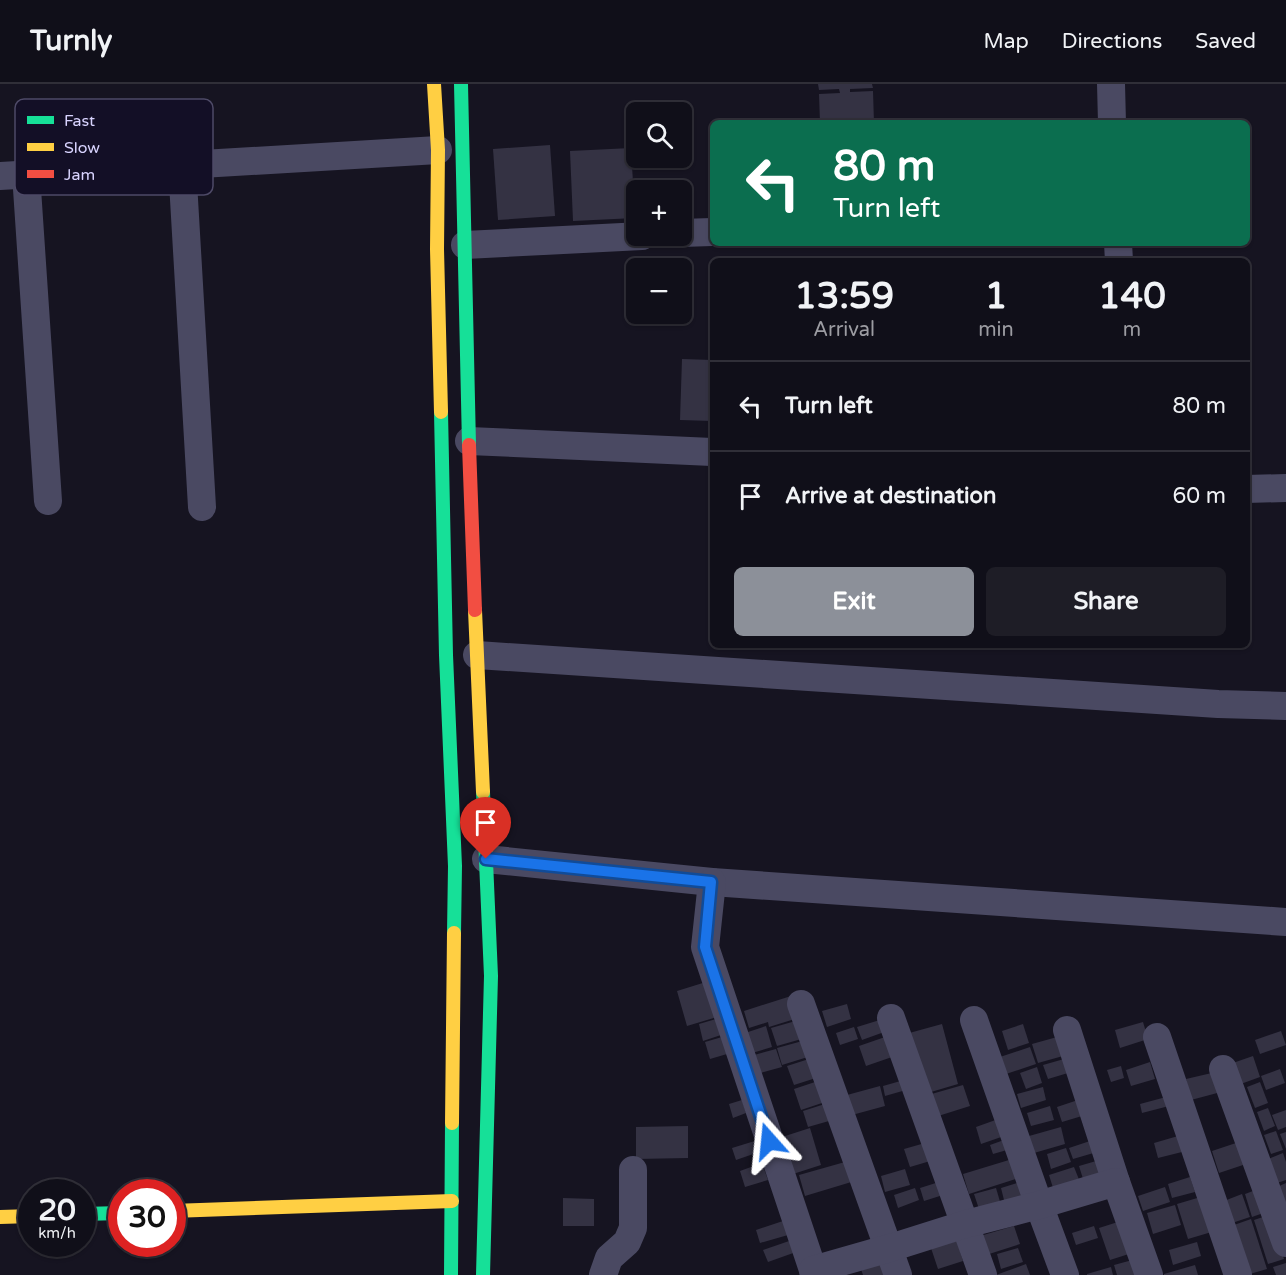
<!DOCTYPE html>
<html lang="en">
<head>
<meta charset="utf-8">
<style>
	:root { --surface:#100f19; --page:#1e1d26; --text:#f1f3f6; --muted:#9c9ca2; --line:#302f38; --accent:#8c9099 }
	body { margin:0; font-family:"Varela Round",sans-serif; background:var(--page); color:var(--text); height:100vh; display:flex; flex-direction:column; font-size:22px; white-space:nowrap }
	* { box-sizing:border-box; margin:0 }
	p { font-size:20px; color:var(--muted) }
	.icon { flex:none; width:33px; height:33px; fill:none; stroke:currentColor; stroke-width:2; stroke-linecap:round; stroke-linejoin:round }
	.map { position:relative; flex:1; overflow:hidden }
	.sheet { position:absolute; left:710px; top:174px; width:540px; height:390px; display:flex; flex-direction:column; background:var(--surface); border-radius:9px; box-shadow:0 2px 4px #0004,0 0 0 2px var(--line) }
	.sheet>* { flex:none }
	.guide { position:absolute; left:710px; top:36px; width:540px; height:126px; border-radius:9px; box-shadow:0 2px 4px #0004,0 0 0 2px var(--line); background:#0b6e4f; color:#fff; overflow:hidden }
	.controls { position:absolute; left:626px; top:18px; display:grid; gap:12px }
	.controls a { display:grid; place-items:center; width:66px; height:66px; border-radius:9px; background:var(--surface); box-shadow:0 2px 4px #0004,0 0 0 2px var(--line); font-size:30px }
	.speed { position:absolute; left:18px; top:1095px; display:flex; gap:12px; font-size:30px; font-weight:700; text-align:center }
	.speed>* { display:grid; place-content:center; width:78px; height:78px; border-radius:50%; background:var(--surface); box-shadow:0 2px 4px #0004,0 0 0 2px var(--line); line-height:1 }
	.speed small { font-size:15px; font-weight:400 }
	.speed .limit { border:9px solid #d22; background:#fff; color:#111 }
	.pin { position:absolute; display:grid; place-items:center; width:51px; height:51px; color:#fff; margin:-62px -26px; border-radius:50% 50% 50% 0; rotate:-45deg; box-shadow:0 0 6px #0007 }
	.pin .icon { rotate:45deg }
	.me { position:absolute; width:66px; margin:-33px; rotate:342deg; stroke-linejoin:round; filter:drop-shadow(0 0 4px #0008) }
	.turn { display:flex; align-items:center; gap:21px; height:126px; padding:0 24px; font-size:27px }
	.turn .icon { width:78px; height:78px; stroke-width:2.5 }
	.turn b { display:block; font-size:42px; line-height:51px }
	.eta { display:flex; justify-content:space-evenly; align-items:center; height:102px; text-align:center }
	.eta b { font-size:36px; font-weight:700; line-height:42px }
	.primary-button { display:flex; gap:12px; margin-top:auto; padding:12px 24px }
	.primary-button a { flex:1; height:69px; border-radius:9px; background:var(--accent); color:#fff; font-size:24px; font-weight:700; line-height:69px; text-align:center }
	.primary-button a+a { background:var(--page); color:var(--text) }
	ul { padding:0; list-style:none }
	li { display:flex; align-items:center; gap:18px; height:90px; padding:0 24px; border-top:2px solid var(--line) }
	li div { flex:1 }
	li b { display:block; font-size:22px }
	li em { font-style:normal }
	header { display:flex; align-items:center; gap:36px; box-sizing:border-box; height:84px; padding:0 30px; background:var(--surface); border-bottom:2px solid var(--line) }
	header strong { font-size:28px }
	nav { display:flex; gap:33px; margin-inline-start:auto; font-size:21px }
	.map>svg:first-child { display:block }
	.building { fill:#343243 }
	.lines { fill:none; stroke-linecap:round; stroke-linejoin:round }
	.street { stroke:#4a4962; stroke-width:28 }
	.fast { stroke:#16e098; stroke-width:14 }
	.slow { stroke:#ffcf43; stroke-width:14 }
	.jam { stroke:#f24e42; stroke-width:14 }
	.route-casing { stroke:#114b97; stroke-width:15 }
	.route { stroke:#1a73e8; stroke-width:10 }
	.key { fill:#130f26; stroke:#4e4a67; stroke-width:1.5 }
	.key-label { font-size:16px; fill:#d9d4ff }
</style>
</head>
<body>
<header>
<strong>Turnly</strong>
<nav><a>Map</a><a>Directions</a><a>Saved</a></nav>
</header>
<div class="map">
<svg width="1286" height="1191" viewBox="0 0 1286 1191">
	<rect width="100%" height="100%" fill="#161421"/>
	<g class="building">
		<polygon points="818,0 872,0 873,4 850,5 850,8 873,7 874,39 820,39 819,10 840,9 839,5 819,6"/>
		<polygon points="550,61 555,132 498,136 493,65"/>
		<polygon points="631,64 635,134 573,137 570,67"/>
		<polygon points="682,275 712,276 712,337 680,336"/>
		<polygon points="706,898 717,933 687,942 677,907"/>
		<polygon points="791,912 798,934 769,943 768,938 749,944 744,927"/>
		<polygon points="847,920 851,935 827,943 822,927"/>
		<polygon points="716,935 721,951 703,957 699,940"/>
		<polygon points="883,935 887,947 862,956 857,943"/>
		<polygon points="799,936 805,954 777,962 771,944"/>
		<polygon points="1143,938 1148,955 1120,964 1115,946"/>
		<polygon points="942,940 958,1000 931,1008 902,951"/>
		<polygon points="1023,940 1029,959 1008,966 1002,947"/>
		<polygon points="766,942 772,963 752,969 745,949"/>
		<polygon points="854,943 858,955 840,961 836,949"/>
		<polygon points="1281,947 1286,961 1260,970 1255,956"/>
		<polygon points="722,953 727,970 710,975 705,958"/>
		<polygon points="885,953 892,973 866,982 859,962"/>
		<polygon points="1057,953 1063,972 1038,979 1032,960"/>
		<polygon points="806,956 811,972 782,981 777,964"/>
		<polygon points="1030,963 1036,980 1006,990 1000,973"/>
		<polygon points="776,965 782,983 753,991 747,973"/>
		<polygon points="1253,972 1260,993 1238,1001 1230,980"/>
		<polygon points="812,974 819,993 794,1001 787,982"/>
		<polygon points="1064,975 1068,989 1048,995 1043,981"/>
		<polygon points="1150,978 1155,995 1131,1002 1126,986"/>
		<polygon points="1121,982 1124,994 1111,998 1107,986"/>
		<polygon points="1037,983 1042,999 1026,1005 1020,989"/>
		<polygon points="1280,985 1285,999 1266,1006 1261,992"/>
		<polygon points="1216,988 1221,1008 1191,1016 1186,995"/>
		<polygon points="824,995 831,1016 801,1026 794,1005"/>
		<polygon points="904,996 906,1006 885,1012 883,1002"/>
		<polygon points="1260,998 1268,1019 1255,1024 1247,1003"/>
		<polygon points="963,1001 970,1022 935,1033 928,1011"/>
		<polygon points="880,1002 885,1022 852,1031 847,1011"/>
		<polygon points="1043,1003 1046,1016 1021,1024 1017,1010"/>
		<polygon points="1166,1013 1169,1022 1142,1029 1140,1020"/>
		<polygon points="742,1016 746,1029 733,1034 729,1020"/>
		<polygon points="1078,1016 1082,1032 1062,1038 1057,1023"/>
		<polygon points="831,1018 836,1035 808,1043 803,1027"/>
		<polygon points="1050,1022 1054,1036 1031,1042 1027,1029"/>
		<polygon points="1268,1024 1275,1042 1264,1047 1257,1028"/>
		<polygon points="1286,1026 1286,1043 1278,1046 1272,1031"/>
		<polygon points="1001,1034 1007,1051 981,1060 976,1043"/>
		<polygon points="688,1042 688,1074 636,1075 636,1043"/>
		<polygon points="1061,1043 1065,1060 1034,1069 1029,1052"/>
		<polygon points="810,1044 821,1081 793,1090 782,1053"/>
		<polygon points="1276,1047 1283,1066 1271,1070 1264,1051"/>
		<polygon points="1286,1048 1286,1065 1280,1050"/>
		<polygon points="1178,1052 1182,1068 1158,1074 1154,1059"/>
		<polygon points="758,1056 762,1067 736,1076 732,1064"/>
		<polygon points="1004,1056 1007,1066 993,1070 990,1061"/>
		<polygon points="1093,1056 1097,1068 1073,1075 1069,1064"/>
		<polygon points="932,1057 937,1075 910,1083 904,1065"/>
		<polygon points="1242,1057 1249,1079 1219,1089 1212,1067"/>
		<polygon points="1066,1064 1071,1078 1051,1085 1047,1070"/>
		<polygon points="1283,1069 1286,1078 1286,1096 1274,1100 1266,1076"/>
		<polygon points="1019,1073 1025,1092 969,1110 963,1090"/>
		<polygon points="1103,1075 1108,1090 1084,1098 1079,1082"/>
		<polygon points="852,1076 858,1096 805,1112 799,1091"/>
		<polygon points="762,1079 768,1096 745,1103 740,1087"/>
		<polygon points="1074,1083 1080,1098 1054,1107 1049,1091"/>
		<polygon points="905,1085 910,1101 885,1108 881,1092"/>
		<polygon points="1190,1093 1195,1108 1172,1114 1168,1100"/>
		<polygon points="1024,1097 1029,1114 1005,1120 1001,1104"/>
		<polygon points="939,1098 943,1111 924,1117 920,1104"/>
		<polygon points="1286,1099 1286,1122 1277,1103"/>
		<polygon points="1165,1103 1170,1118 1143,1127 1138,1112"/>
		<polygon points="915,1104 919,1116 898,1124 894,1111"/>
		<polygon points="996,1104 1001,1121 980,1128 974,1110"/>
		<polygon points="1261,1104 1269,1127 1252,1133 1245,1110"/>
		<polygon points="1242,1110 1250,1133 1232,1139 1224,1117"/>
		<polygon points="1204,1112 1215,1147 1188,1155 1177,1120"/>
		<polygon points="563,1114 594,1115 594,1142 563,1142"/>
		<polygon points="1175,1121 1181,1141 1153,1150 1147,1129"/>
		<polygon points="1269,1131 1284,1175 1268,1180 1254,1136"/>
		<polygon points="1251,1135 1267,1185 1250,1190 1234,1141"/>
		<polygon points="783,1137 788,1151 760,1159 756,1146"/>
		<polygon points="1121,1137 1132,1169 1110,1176 1099,1144"/>
		<polygon points="1014,1142 1020,1160 986,1171 980,1152"/>
		<polygon points="1094,1142 1098,1154 1076,1161 1072,1149"/>
		<polygon points="792,1156 796,1168 768,1178 763,1166"/>
		<polygon points="957,1157 963,1177 938,1185 931,1164"/>
		<polygon points="1197,1158 1201,1172 1173,1181 1169,1166"/>
		<polygon points="1018,1164 1023,1178 1001,1185 997,1170"/>
		<polygon points="1136,1175 1141,1191 1117,1191 1114,1181"/>
		<polygon points="887,1178 890,1191 863,1191 861,1185"/>
		<polygon points="1286,1179 1286,1191 1276,1191 1273,1183"/>
		<polygon points="1026,1180 1030,1191 996,1191"/>
		<polygon points="1195,1181 1198,1191 1164,1191 1164,1190"/>
		<polygon points="1111,1183 1113,1191 1087,1191 1087,1190"/>
	</g>
	<g class="lines">
		<g class="street">
			<polyline points="1111,0 1112,39"/>
			<polyline points="182,81 202,423"/>
			<polyline points="26,90 48,417"/>
			<polyline points="0,92 438,66"/>
			<polyline points="681,149 712,148"/>
			<polyline points="1118,159 1119,177"/>
			<polyline points="465,161 642,152"/>
			<polyline points="469,357 712,368"/>
			<polyline points="1246,405 1286,404"/>
			<polyline points="477,571 1218,620 1286,622"/>
			<polyline points="486,775 712,798 1286,838"/>
			<polyline points="712,798 705,863 813,1186"/>
			<polyline points="801,920 898,1191"/>
			<polyline points="891,934 983,1191"/>
			<polyline points="974,936 1039,1121 1065,1191"/>
			<polyline points="1067,946 1116,1098"/>
			<polyline points="1157,953 1238,1191"/>
			<polyline points="1223,985 1286,1159"/>
			<polyline points="603,1191 609,1174 627,1158 633,1144 633,1086"/>
			<polyline points="814,1191 813,1186 890,1164 966,1140 1039,1121 1116,1098 1149,1191"/>
		</g>
		<g class="fast">
			<polyline points="461,0 469,361"/>
			<polyline points="441,328 446,571 455,782 454,849"/>
			<polyline points="82,1130 122,1129"/>
			<polyline points="451,1191 452,1039"/>
			<polyline points="483,1191 491,892 483,708"/>
		</g>
		<g class="slow">
			<polyline points="434,0 438,66 437,165 441,328"/>
			<polyline points="475,526 483,708"/>
			<polyline points="452,1039 454,849"/>
			<polyline points="172,1127 452,1117"/>
			<polyline points="0,1133 32,1132"/>
		</g>
		<polyline class="jam" points="469,361 475,526"/>
	</g>
	<g class="lines">
		<defs>
			<polyline id="route" points="486,775 711,798 705,863 769,1057"/>
		</defs>
		<use href="#route" class="route-casing"/>
		<use href="#route" class="route"/>
	</g>
	<rect x="15" y="15" width="198" height="96" rx="9" class="key"/>
	<rect x="27" y="32" width="27" height="8" fill="#16e098"/>
	<rect x="27" y="59" width="27" height="8" fill="#ffcf43"/>
	<rect x="27" y="86" width="27" height="8" fill="#f24e42"/>
	<g class="key-label">
		<text x="64" y="42">Fast</text>
		<text x="64" y="69">Slow</text>
		<text x="64" y="96">Jam</text>
	</g>
</svg>
<div class="controls">
<a><svg class="icon" aria-label="search" viewBox="0 0 24 24"><circle cx="10" cy="10" r="6"/><path d="M15 15l6 6"/></svg></a>
<a>+</a>
<a>−</a>
</div>
<div class="speed"><div>20<small>km/h</small></div><div class="limit">30</div></div>
<div class="pin" style="left:486px;top:775px;background:#d93025"><svg class="icon" aria-label="arrive" viewBox="0 0 24 24"><path d="M6 21V4h12l-3 4 3 4H6"/></svg></div>
<svg class="me" style="left:769px;top:1057px" viewBox="-20 -20 40 40"><path d="M0-17L14 15 0 8-14 15z" fill="#1a73e8" stroke="#fff" stroke-width="4"/></svg>
<div class="guide">
<div class="turn"><svg class="icon" aria-label="left" viewBox="0 0 24 24"><path d="M17 20v-9H6M10 6l-5 5 5 5"/></svg><div><b>80 m</b>Turn left</div></div>
</div>
<section class="sheet">
<div class="eta">
<div><b>13:59</b><p>Arrival</p></div>
<div><b>1</b><p>min</p></div>
<div><b>140</b><p>m</p></div>
</div>
<ul>
<li><svg class="icon" aria-label="left" viewBox="0 0 24 24"><path d="M17 20v-9H6M10 6l-5 5 5 5"/></svg><div><b>Turn left</b></div><em>80 m</em></li>
<li><svg class="icon" aria-label="arrive" viewBox="0 0 24 24"><path d="M6 21V4h12l-3 4 3 4H6"/></svg><div><b>Arrive at destination</b></div><em>60 m</em></li>
</ul>
<div class="primary-button"><a>Exit</a><a>Share</a></div>
</section>
</div>
</body>
</html>
